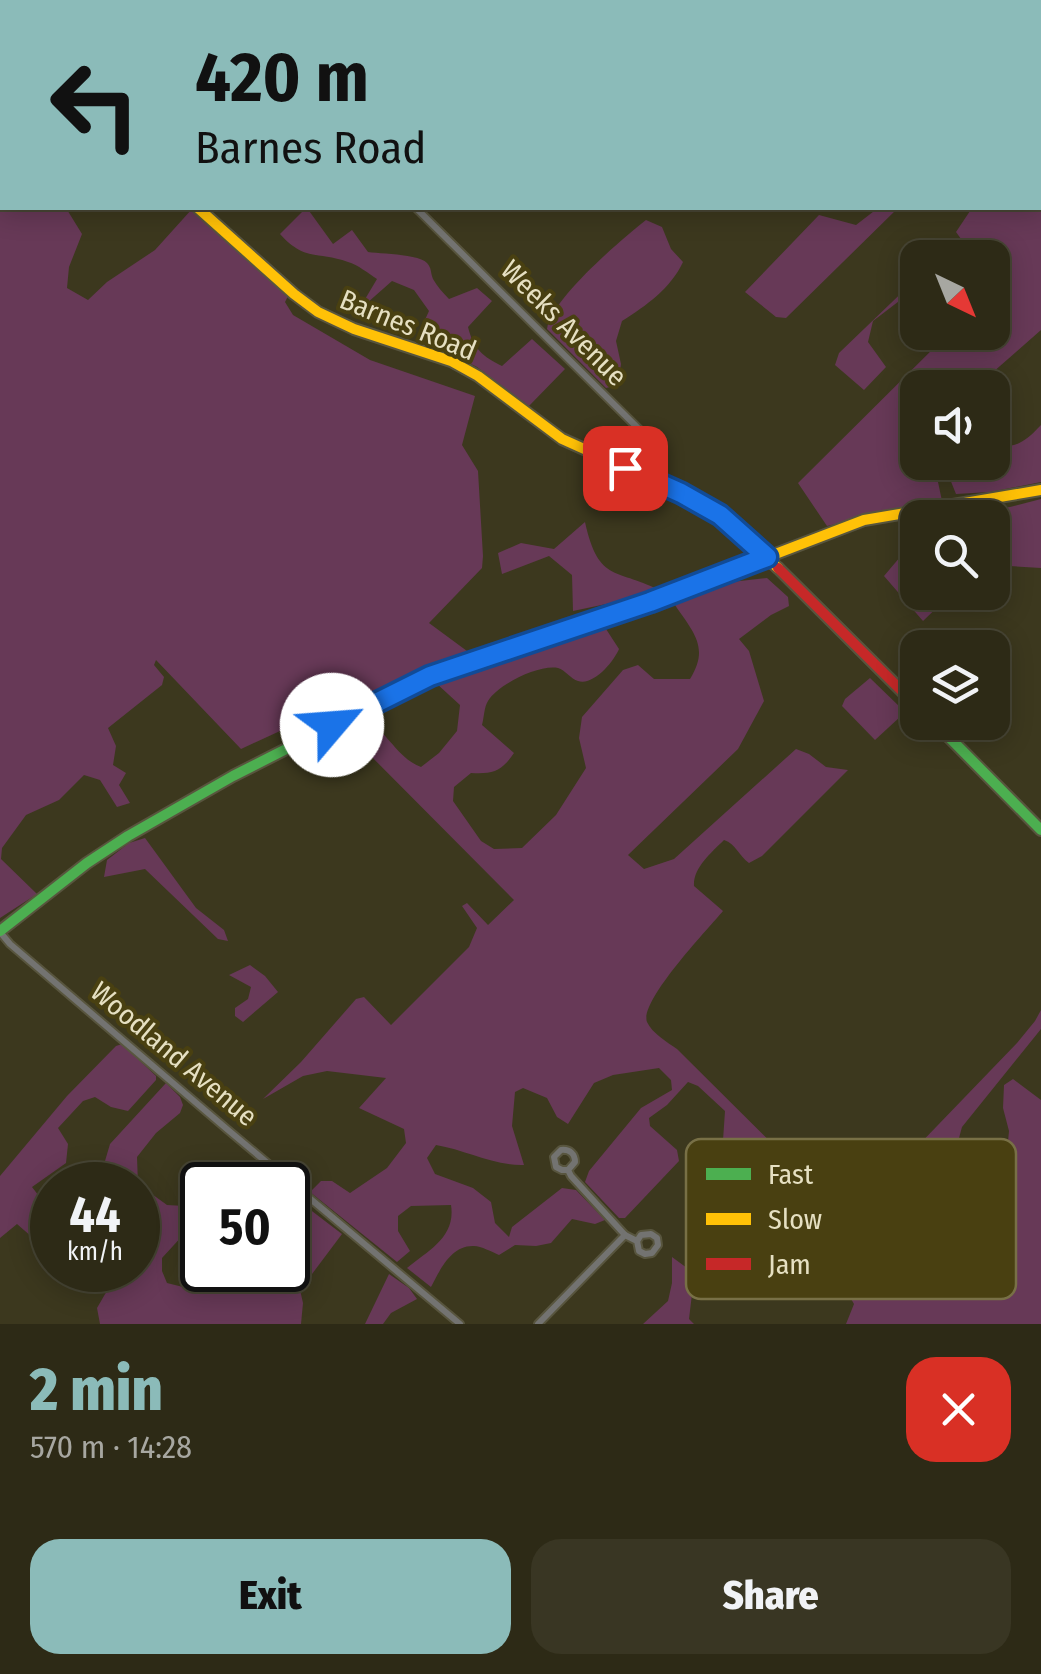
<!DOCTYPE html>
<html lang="en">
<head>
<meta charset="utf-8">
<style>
	:root { --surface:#2d2a16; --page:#393623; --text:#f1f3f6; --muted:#a7a7a1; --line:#484635; --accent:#8bbbb9 }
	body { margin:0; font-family:"Fira Sans Condensed",sans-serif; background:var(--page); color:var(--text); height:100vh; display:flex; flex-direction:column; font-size:38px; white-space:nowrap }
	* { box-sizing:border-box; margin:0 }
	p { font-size:32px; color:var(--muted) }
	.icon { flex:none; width:55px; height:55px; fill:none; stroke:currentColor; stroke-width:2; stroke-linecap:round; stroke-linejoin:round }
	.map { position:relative; height:1324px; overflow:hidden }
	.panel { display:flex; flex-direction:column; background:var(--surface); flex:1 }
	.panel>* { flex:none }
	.hud { position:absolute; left:0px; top:0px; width:1042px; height:210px; box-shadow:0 5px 25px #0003,0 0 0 2px var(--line); background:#8bbbb9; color:#111; overflow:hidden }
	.needle { width:65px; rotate:137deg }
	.buttons { position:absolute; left:900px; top:240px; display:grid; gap:20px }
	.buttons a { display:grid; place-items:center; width:110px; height:110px; border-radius:20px; background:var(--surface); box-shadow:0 5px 25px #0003,0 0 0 2px var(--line); font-size:50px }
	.speed { position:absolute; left:30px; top:1162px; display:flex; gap:20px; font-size:50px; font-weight:700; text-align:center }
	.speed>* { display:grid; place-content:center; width:130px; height:130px; border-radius:50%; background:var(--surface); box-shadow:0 5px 25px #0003,0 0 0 2px var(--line); line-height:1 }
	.speed small { font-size:25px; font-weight:400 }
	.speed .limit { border:5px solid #111; border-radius:15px; background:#fff; color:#111 }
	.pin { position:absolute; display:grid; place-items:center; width:85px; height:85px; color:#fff; margin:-42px; border-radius:20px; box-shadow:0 5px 15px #0006 }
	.me { position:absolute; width:110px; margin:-55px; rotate:63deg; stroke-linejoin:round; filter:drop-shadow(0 0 8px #0008) }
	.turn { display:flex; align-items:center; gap:35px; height:210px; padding:0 30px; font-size:45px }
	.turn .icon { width:130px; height:130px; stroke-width:2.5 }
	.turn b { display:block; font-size:70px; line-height:85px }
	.round { display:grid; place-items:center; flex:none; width:105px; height:105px; border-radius:30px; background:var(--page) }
	.summary { display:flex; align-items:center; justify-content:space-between; height:170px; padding:0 30px }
	h1 { font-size:60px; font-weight:800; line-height:75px; color:var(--accent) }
	.cta { display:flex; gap:20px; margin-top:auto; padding:20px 30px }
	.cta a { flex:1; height:115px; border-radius:30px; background:var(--accent); color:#111; font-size:40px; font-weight:800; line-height:115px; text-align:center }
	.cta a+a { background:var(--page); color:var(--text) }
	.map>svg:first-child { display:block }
	.green { fill:#673957 }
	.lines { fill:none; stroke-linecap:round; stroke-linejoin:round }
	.street-casing { stroke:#58553e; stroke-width:10 }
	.fast-casing { stroke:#58553e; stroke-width:14 }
	.slow-casing { stroke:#58553e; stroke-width:14 }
	.jam-casing { stroke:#58553e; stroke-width:14 }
	.street { stroke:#737371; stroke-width:6 }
	.fast { stroke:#4caf50; stroke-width:10 }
	.slow { stroke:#ffc107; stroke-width:10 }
	.jam { stroke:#c62828; stroke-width:10 }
	.route-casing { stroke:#114b97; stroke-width:25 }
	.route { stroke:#1a73e8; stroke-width:18 }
	.labels { text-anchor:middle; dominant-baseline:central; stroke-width:8; stroke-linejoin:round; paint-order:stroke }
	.street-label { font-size:28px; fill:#e6e0c2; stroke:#494011 }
	.key { fill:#494011; stroke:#787046; stroke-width:2.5 }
	.key-label { font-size:28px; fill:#e6e0c2 }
</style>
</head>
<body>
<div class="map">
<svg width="1041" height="1324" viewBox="0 0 1041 1324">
	<rect width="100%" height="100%" fill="#3c381e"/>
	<g class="green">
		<polygon points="794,0 1041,0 1041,330 976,387 918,388 918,462 934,463 942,501 827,526 798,483 949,333 992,332 992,258 974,257 956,232 972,208 1040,208 1040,2 797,2"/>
		<polygon points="0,147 2,150 2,208 66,208 82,234 69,267 67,288 88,300 107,282 155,250 192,209 288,296 285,302 293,315 370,360 475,396 462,445 478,471 483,556 482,568 429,623 467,651 468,655 407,679 356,709 347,708 343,702 241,749 156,660 154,665 164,677 162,685 108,728 116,746 113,765 126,773 119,785 130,803 117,807 100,780 84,775 59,800 26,815 2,848 1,859 37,894 0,918"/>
		<path d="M299,208H307L333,244L352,230L368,252C382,254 419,254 427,263C432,269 430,271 433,279C437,286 443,293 449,299L477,288L492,301L468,327C473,348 483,357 502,366L532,339L565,369L529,406L477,367L417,337L429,311L414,290L392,281L358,311L377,279C368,273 358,265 348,262C318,251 305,262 280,234L302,212Z"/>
		<polygon points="878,208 898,208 786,318 776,317 745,292 819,215 856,225"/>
		<path d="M646,220L662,227L671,249L683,262C671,288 646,306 622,321L616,341L621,364L618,385L606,388L547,329C551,299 622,239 646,220Z"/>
		<polygon points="917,278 917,304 907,295 873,321 868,342 886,367 864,390 835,365 839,353"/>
		<path d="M1041,425V482L990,492L956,494L948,474L951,463L992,462L993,445C1015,450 1026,441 1041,425Z"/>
		<polygon points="1041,499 1041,568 993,565 992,518 940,517 1010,507"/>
		<path d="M585,522C599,585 617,567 663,592L573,611L572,575L549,556L502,574L498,553L521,543L554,549Z"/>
		<polygon points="917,537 918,592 952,593 923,621 884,576"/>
		<path d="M767,578L788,597L789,606L771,615L739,639L749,651L764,701L738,749L628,855L644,869L674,859L796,749L809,754L826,767L848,770L762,856L749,863C739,856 736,844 724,840C711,853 693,868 694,886L723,911C709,928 639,1001 647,1022C652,1033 667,1042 677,1049L841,1212L847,1214L858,1208L1017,1043L1035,1021L1041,1010V1029L962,1127L956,1149L973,1164L996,1171L1007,1152L1009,1131L1003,1108L1004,1085L1013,1079L1041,1100V1324H846L854,1304L842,1283L811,1279L774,1294L831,1232L781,1189L751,1182C736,1189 728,1201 723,1216L730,1230L714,1258L721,1280L707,1284L692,1294L689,1319L694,1324H643L668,1301L672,1283V1257L687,1268L700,1267L715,1243L701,1213C708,1196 720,1184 727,1167L722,1155L725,1111L698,1086L688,1082L667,1105L649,1118L650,1126L677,1150L679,1161L625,1218H619L585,1182L589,1171L641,1108L672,1090L671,1080L659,1068L613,1075L594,1083L568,1124L557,1117L547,1098L523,1088L515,1092L512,1126L524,1165C494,1166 466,1150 436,1145L427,1158L435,1174L473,1188L491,1202L495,1223L509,1237L512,1227L562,1188L576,1190L605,1220L595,1224L572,1219L551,1243L536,1246L515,1245L499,1255C492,1252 481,1246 474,1246C451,1245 440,1270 431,1287L407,1268C429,1250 456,1237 451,1205L411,1206L398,1216V1231L410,1251L397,1262L310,1192L321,1181H332L350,1193L387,1168L406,1143L404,1129L359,1108L386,1078L327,1071L303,1076L263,1099L301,1062L356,999L364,997L391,1025L469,947L477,928L462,906L467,903L488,925L514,900L349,734L350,727L366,720C388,732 397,758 421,767L439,753L457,731L460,705L436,683L600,627L606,629L619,649C614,661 594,686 578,681C571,679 565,670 558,668C539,664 497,685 488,701C484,707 484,718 482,725L514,753C501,772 493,774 471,773L454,787L453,801L481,841L494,849L522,848L556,815L586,768L579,738L582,717L623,670L638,665L654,679H690C710,647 693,632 675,605L714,584Z"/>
		<polygon points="870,678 903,710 901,716 875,740 842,706 845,699"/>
		<polygon points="145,838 196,908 224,930 228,941 218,939 145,869 104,877 107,860 129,843"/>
		<polygon points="250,965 265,976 278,992 243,1022 235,1016 235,1008 248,999 251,987 229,975"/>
		<polygon points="122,1044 156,1076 156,1080 128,1111 111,1107 95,1097 83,1101 58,1128 68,1144 66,1163 32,1187 45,1204 52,1207 52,1237 40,1244 17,1224 0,1238 0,1176 67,1096 116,1046"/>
		<path d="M166,1083L180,1097L183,1105L180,1113L156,1133L137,1157L138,1184L167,1205L202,1207V1240L184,1234L162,1258V1271L167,1283L183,1287L194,1269L202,1264V1270H243L265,1283L278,1284L291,1273L302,1250L288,1212L304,1205L342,1234L300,1290L303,1303L301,1324H100L97,1308L119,1270H138V1185H72C77,1169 91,1167 105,1161L110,1144Z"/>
		<polygon points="389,1274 409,1288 417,1299 391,1313 383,1324 365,1324"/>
	</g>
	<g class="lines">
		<defs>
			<g id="street">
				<polyline points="207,0 210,2"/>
				<polyline points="416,208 656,446 659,451 649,478"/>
				<polyline points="0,932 10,944 228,1130 460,1324"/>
				<path d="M568,1170L575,1162C575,1154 570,1149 561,1150L554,1157L556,1167L562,1170H568L571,1176L625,1235L637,1241L639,1251L645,1254L652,1253L658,1245L657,1238L651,1234L641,1235L637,1241"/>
				<polyline points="538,1324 625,1235"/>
			</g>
			<g id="fast">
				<polyline points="934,722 1041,830"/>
				<polyline points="0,931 87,863 128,836 233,776 430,676 653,601"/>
			</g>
			<g id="slow">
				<polyline points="198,208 294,294 318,312 354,329 451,361 478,376 562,439 664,485 719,515 778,568"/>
				<polyline points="653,601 864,520 1041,490"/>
			</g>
			<g id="jam">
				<polyline points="0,92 2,93"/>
				<polyline points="778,568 918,707"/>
			</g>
		</defs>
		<use href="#street" class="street-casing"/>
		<use href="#fast" class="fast-casing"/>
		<use href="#slow" class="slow-casing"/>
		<use href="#jam" class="jam-casing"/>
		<use href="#street" class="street"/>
		<use href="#fast" class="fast"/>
		<use href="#slow" class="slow"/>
		<use href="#jam" class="jam"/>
	</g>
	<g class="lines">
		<defs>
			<polyline id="route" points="332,725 430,676 650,602 767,557 720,515 681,493 625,468"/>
		</defs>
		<use href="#route" class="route-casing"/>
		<use href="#route" class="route"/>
	</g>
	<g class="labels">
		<g class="street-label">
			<text transform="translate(564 323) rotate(45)">Weeks Avenue</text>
			<text transform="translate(408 325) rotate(22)">Barnes Road</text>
			<text transform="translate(174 1054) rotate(40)">Woodland Avenue</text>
		</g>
	</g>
	<rect x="686" y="1139" width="330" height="160" rx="15" class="key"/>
	<rect x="706" y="1168" width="45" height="12" fill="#4caf50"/>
	<rect x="706" y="1213" width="45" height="12" fill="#ffc107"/>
	<rect x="706" y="1258" width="45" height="12" fill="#c62828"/>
	<g class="key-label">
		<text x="768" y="1184">Fast</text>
		<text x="768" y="1229">Slow</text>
		<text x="768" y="1274">Jam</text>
	</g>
</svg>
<div class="buttons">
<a><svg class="needle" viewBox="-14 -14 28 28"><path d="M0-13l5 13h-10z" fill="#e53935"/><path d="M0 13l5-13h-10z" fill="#a7a7a1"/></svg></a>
<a><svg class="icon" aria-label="sound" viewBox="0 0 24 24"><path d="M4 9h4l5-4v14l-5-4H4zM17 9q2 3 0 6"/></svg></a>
<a><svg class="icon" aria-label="search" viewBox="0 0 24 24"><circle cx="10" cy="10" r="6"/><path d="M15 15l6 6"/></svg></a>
<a><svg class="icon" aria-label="layers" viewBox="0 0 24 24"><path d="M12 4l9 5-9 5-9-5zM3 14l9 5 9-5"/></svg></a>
</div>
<div class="speed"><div>44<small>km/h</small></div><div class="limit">50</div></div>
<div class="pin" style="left:625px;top:468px;background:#d93025"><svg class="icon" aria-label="arrive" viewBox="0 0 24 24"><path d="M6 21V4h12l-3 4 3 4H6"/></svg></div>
<svg class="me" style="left:332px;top:725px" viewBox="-20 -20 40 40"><circle r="19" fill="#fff"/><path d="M0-13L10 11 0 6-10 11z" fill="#1a73e8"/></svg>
<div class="hud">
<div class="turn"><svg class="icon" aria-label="left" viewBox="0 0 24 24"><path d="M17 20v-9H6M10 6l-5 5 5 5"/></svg><div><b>420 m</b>Barnes Road</div></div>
</div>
</div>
<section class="panel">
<div class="summary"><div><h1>2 min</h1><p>570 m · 14:28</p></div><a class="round" style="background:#d93025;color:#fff"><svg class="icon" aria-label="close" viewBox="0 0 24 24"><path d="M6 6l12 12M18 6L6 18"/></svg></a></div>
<div class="cta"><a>Exit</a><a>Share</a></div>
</section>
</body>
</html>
